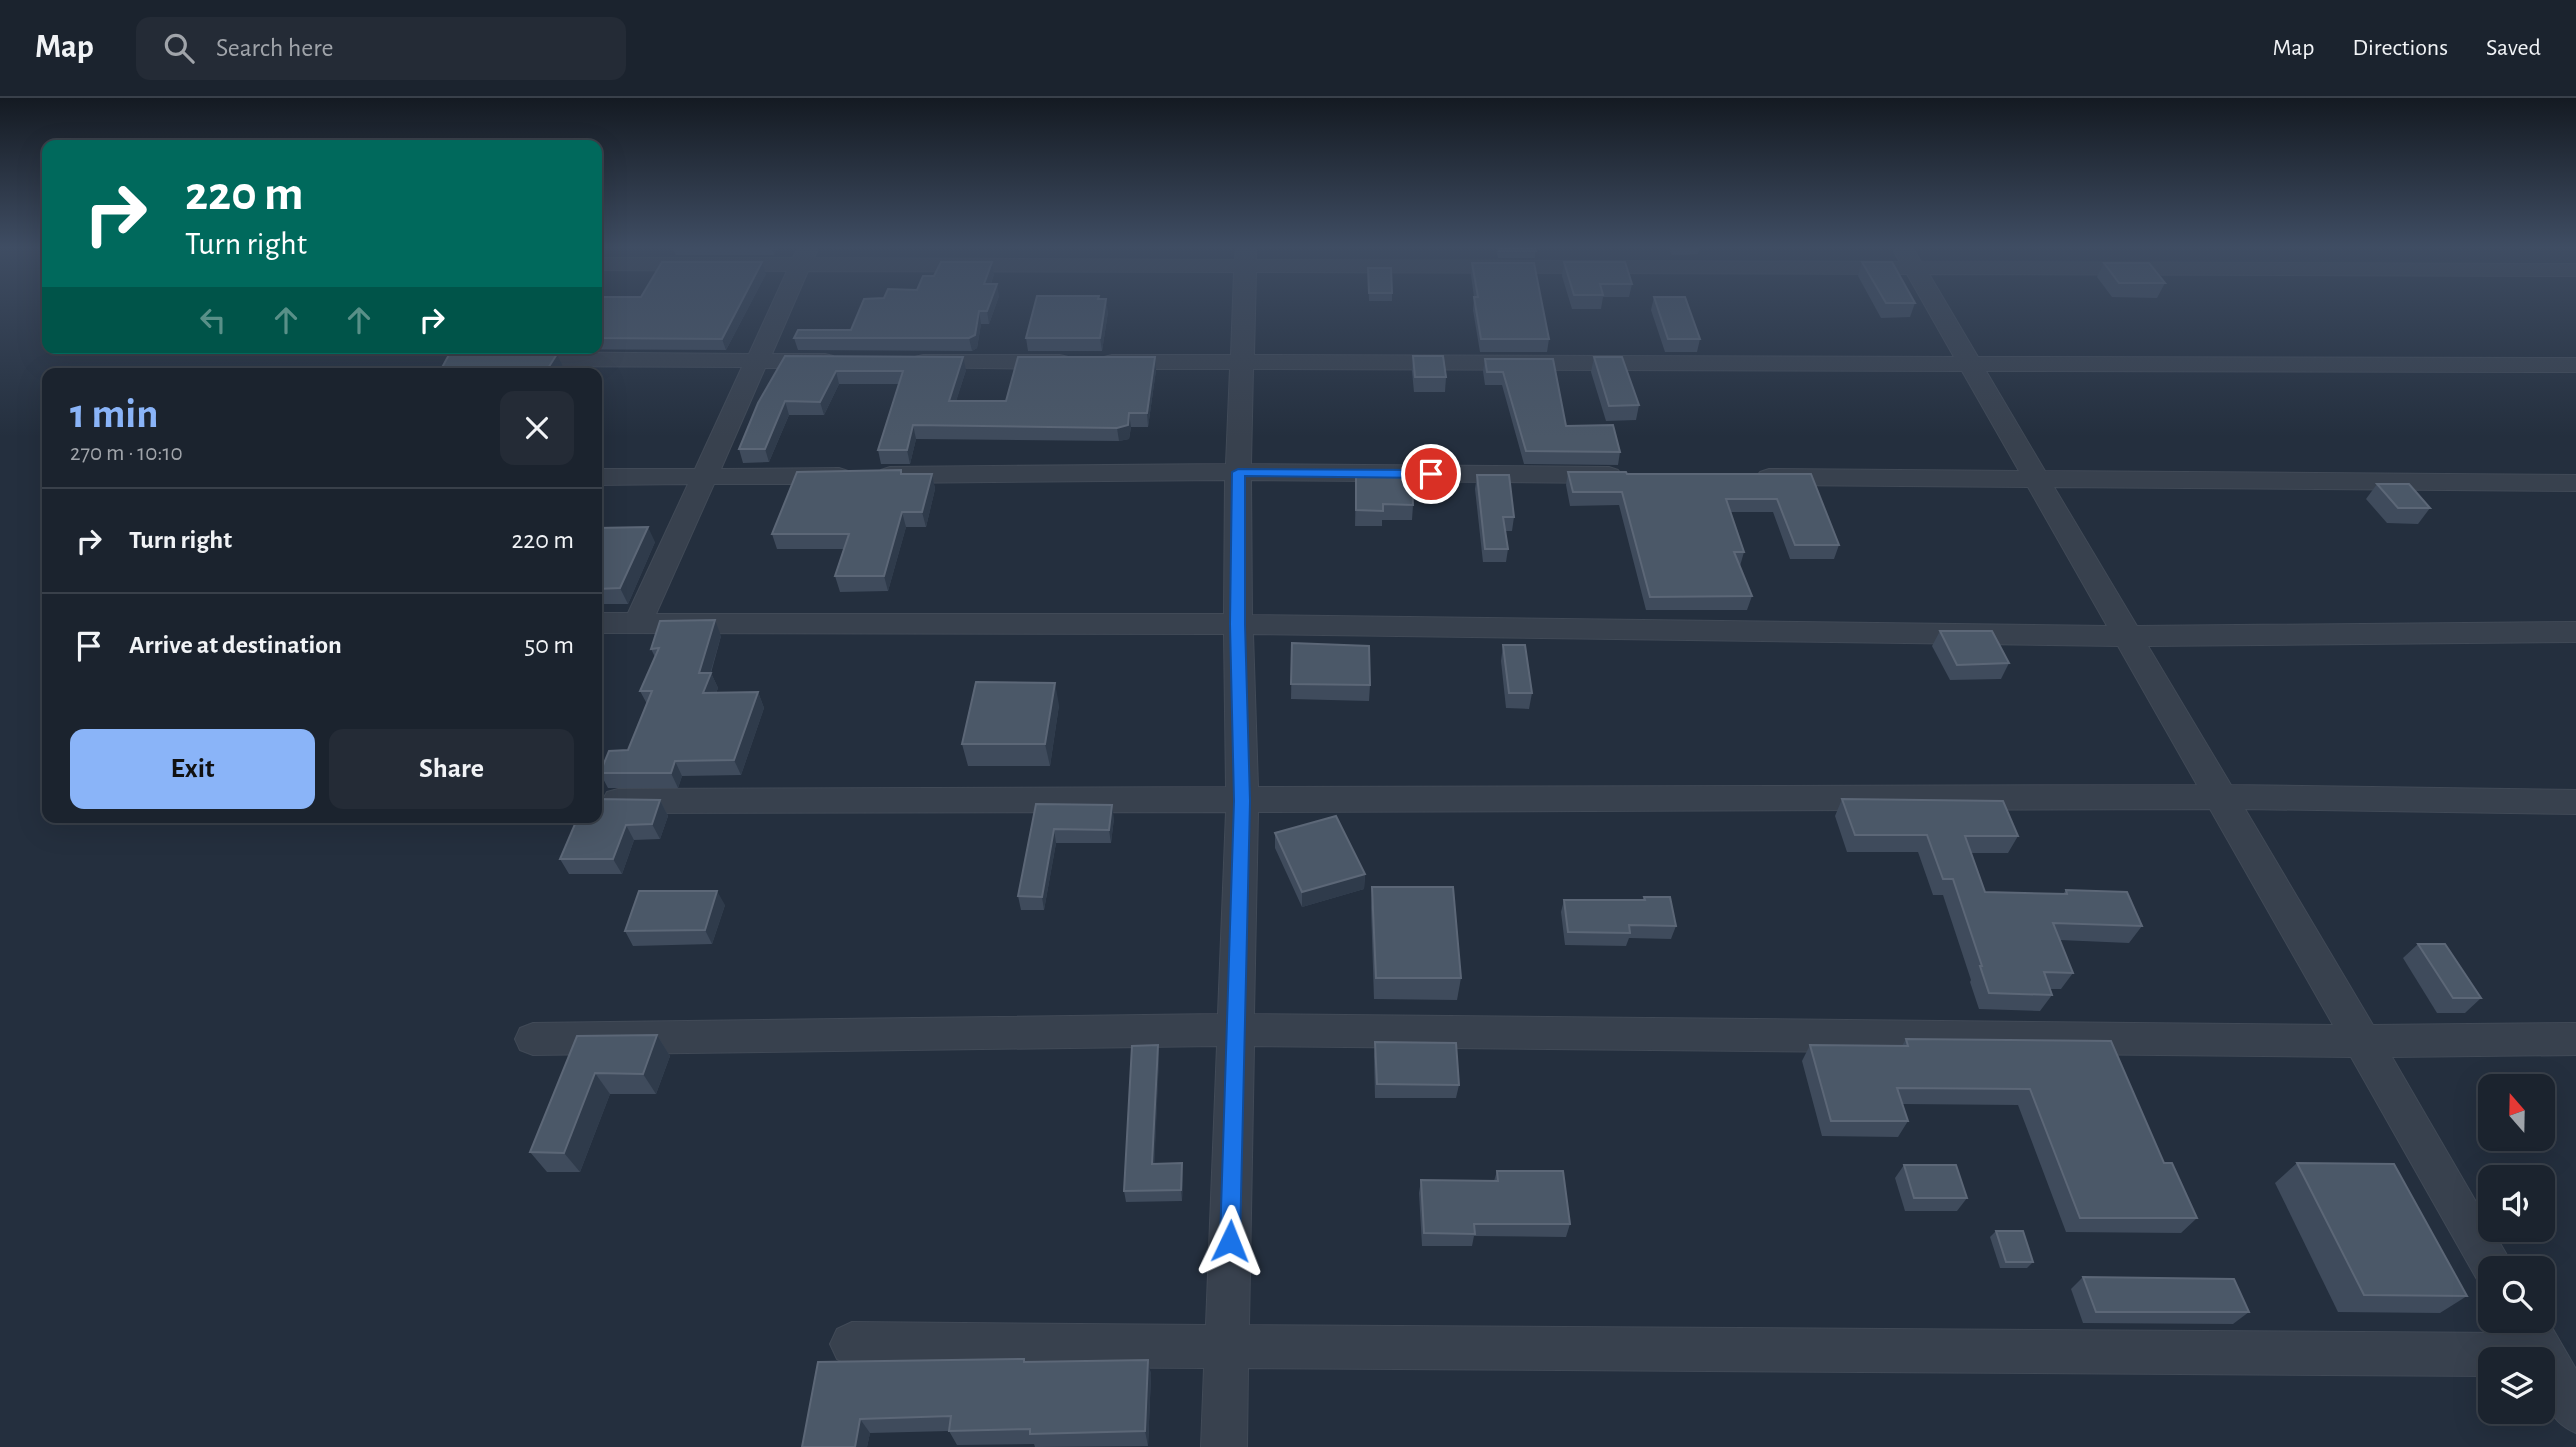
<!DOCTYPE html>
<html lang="en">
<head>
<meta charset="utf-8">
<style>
	:root { --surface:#1b232e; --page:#242b36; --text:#f1f3f6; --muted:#a0a4aa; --line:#39404a; --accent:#8ab4f8 }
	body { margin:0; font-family:"Alegreya Sans",sans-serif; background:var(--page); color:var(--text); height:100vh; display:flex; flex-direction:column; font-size:26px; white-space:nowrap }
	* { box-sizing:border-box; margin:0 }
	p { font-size:23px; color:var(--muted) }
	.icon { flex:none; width:38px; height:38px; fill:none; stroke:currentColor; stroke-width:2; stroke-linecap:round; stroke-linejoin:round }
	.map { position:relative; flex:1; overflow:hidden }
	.side { position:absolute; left:42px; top:270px; width:560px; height:455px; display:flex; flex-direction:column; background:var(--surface); border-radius:14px; box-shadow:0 7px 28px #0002,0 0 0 2px var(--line) }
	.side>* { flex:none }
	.top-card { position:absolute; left:42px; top:42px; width:560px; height:214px; border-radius:14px; box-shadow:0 7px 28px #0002,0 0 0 2px var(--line); background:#00695c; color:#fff; overflow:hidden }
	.needle { width:46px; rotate:340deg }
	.buttons { position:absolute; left:2478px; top:976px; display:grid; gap:14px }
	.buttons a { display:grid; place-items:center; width:77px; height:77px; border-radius:14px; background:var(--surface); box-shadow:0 7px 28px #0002,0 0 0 2px var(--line); font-size:35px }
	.pin { position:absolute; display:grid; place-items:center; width:60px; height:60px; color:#fff; margin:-30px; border:4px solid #fff; border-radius:50%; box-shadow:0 2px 7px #0007 }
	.me { position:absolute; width:77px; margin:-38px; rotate:2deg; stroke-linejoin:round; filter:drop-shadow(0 0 5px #0008) }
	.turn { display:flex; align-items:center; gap:24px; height:147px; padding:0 28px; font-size:32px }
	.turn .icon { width:91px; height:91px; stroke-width:2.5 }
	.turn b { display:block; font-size:49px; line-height:60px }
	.lanes { display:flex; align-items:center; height:66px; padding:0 28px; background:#0003; justify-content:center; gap:35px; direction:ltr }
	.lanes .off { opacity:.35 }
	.round { display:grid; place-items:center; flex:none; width:74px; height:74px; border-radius:14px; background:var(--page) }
	.head { display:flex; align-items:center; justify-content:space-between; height:119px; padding:0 28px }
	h1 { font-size:42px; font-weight:700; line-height:52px; color:var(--accent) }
	.action { display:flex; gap:14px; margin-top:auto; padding:14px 28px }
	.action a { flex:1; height:80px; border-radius:14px; background:var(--accent); color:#111; font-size:28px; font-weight:700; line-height:80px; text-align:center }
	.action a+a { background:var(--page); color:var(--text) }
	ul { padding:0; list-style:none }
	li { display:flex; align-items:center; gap:21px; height:105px; padding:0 28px; border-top:2px solid var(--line) }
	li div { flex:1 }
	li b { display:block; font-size:26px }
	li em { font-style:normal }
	header { display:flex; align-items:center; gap:42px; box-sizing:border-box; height:98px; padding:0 35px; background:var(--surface); border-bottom:2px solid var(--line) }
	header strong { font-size:33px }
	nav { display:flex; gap:38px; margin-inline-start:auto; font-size:24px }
	.search { width:490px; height:63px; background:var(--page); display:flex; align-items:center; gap:18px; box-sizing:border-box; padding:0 24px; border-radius:14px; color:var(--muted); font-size:26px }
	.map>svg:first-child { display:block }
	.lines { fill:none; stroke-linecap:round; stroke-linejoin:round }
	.minor-casing { stroke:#414a57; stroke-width:2 }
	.minor { fill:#38414e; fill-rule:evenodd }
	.wall { fill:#3f4b5c }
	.shaded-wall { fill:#2f3b4b }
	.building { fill:#4b5868; stroke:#5c6777; stroke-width:2 }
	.route { fill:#1a73e8; stroke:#114b97; stroke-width:2 }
</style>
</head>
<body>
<header>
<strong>Map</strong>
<div class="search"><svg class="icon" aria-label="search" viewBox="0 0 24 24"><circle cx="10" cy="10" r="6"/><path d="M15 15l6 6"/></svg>Search here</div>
<nav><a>Map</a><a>Directions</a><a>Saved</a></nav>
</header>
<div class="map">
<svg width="2576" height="1349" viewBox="0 0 2576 1349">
	<rect width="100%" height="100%" fill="#242f3e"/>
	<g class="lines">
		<defs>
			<g id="minor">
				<path d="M798,150H818L814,160L1235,162L1236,150H1256V162L1900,164L1894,154L1897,150H1913L1921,164L2576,166V178L1929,176L1978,259L2576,260V274L1986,273L2045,373L2576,377V393L2054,389L2137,528L2576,524V544L2148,548L2231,687L2576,692V716L2245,711L2373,927L2576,925V957L2392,959L2515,1171H2490V1190L2479,1185L2351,959L1254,948L1249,1227L2508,1235L2503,1223H2543V1214L2576,1271V1335C2543,1321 2543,1293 2543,1262H2490V1278L1248,1270L1247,1349H1201L1204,1270L852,1268L837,1261L830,1246L837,1231L852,1224L1206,1227L1217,948L533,957L520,952L515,941L520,930L533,925L1218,916L1226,714L618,715L607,712L602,703L607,694L618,691L1226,689L1224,536L597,535V515H628L688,386L597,387V371H695L742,269L517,268L509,266L505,261L509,256L517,254L749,256L787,173L597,172V160H793ZM808,173L1234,174L1231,257H1112L1104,259L1100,264L1104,269L1112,271H1230L1226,366L890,369L881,372L877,377L881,382L890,385L1225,382L1224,516H656L714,386H839L848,383L852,378L848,373L839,370L721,371L765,270H825L833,268L837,263L833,258L825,256H772ZM1256,174L1907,176L1954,259L1254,257ZM1253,271L1962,273L2019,373L1769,371L1760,374L1756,379L1760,384L1769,387L2028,389L2107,528L1252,517L1251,382L1609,385L1618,382L1622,377L1618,372L1609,369L1251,366ZM1253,536L2118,548L2197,687L1258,689ZM2210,711L2333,927L1254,916L1258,714Z"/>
				<polygon points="923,257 1060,257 1068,259 1072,264 1068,269 1060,271 915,269 911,264 915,259"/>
			</g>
		</defs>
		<use href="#minor" class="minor-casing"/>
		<use href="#minor" class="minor"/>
	</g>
	<g class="wall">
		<polygon points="673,150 776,150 776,152 774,157 676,157"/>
		<polygon points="831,150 898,150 832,151"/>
		<polygon points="1496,150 1535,150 1535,160 1498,160"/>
		<polygon points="1669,150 1700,150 1698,156 1672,157"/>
		<polygon points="1564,164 1632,186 1629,199 1603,199 1601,211 1572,211 1562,178"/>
		<polygon points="1862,164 1915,205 1910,219 1881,220 1858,178"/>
		<polygon points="1472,165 1549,241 1547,254 1480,254 1473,212 1474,199 1471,177"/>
		<polygon points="2104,165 2165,185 2157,200 2112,199 2097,179"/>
		<polygon points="1368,170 1392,195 1392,203 1369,203"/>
		<polygon points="766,176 726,252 482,251 481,250 597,250 597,199 641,199"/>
		<polygon points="994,176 991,186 999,198 989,226 981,226 977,250 972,253 798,252 794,240 851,232 884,200 917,192"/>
		<polygon points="1099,198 1099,201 1108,214 1102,253 1028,253 1026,240"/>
		<polygon points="1654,199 1700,241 1697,254 1665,254 1651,212"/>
		<polygon points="785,258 966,272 956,303 1006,303 1155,259 1156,272 1148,329 1131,329 1129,341 1119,343 916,341 910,366 881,366 878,352 899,286 839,286 824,317 789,317 769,364 743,365 739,351"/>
		<polygon points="1413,258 1446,279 1445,294 1414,294 1412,273"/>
		<polygon points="1594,259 1639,307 1636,322 1606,323 1591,274"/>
		<polygon points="1485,261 1553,261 1566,328 1620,354 1618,367 1524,366 1502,287 1485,287 1483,273"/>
		<polygon points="1568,374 1627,376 1811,376 1839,447 1834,461 1790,461 1773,414 1731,414 1744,454 1740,468 1739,468 1752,498 1747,512 1646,512 1619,407 1570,408 1566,387"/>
		<polygon points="902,376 932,376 935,391 926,429 906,429 888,493 840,494 835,478 844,451 777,451 772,436"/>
		<polygon points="1477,377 1514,419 1512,433 1505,433 1508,451 1506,464 1483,464 1475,391"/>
		<polygon points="1356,378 1413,407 1412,422 1382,422 1382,428 1355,428"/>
		<polygon points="2377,386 2430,410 2418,426 2387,425 2366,401"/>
		<polygon points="597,430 655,444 628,506 597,506"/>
		<polygon points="1940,533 2009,565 2001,581 1950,582 1932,548"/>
		<polygon points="721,538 711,575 718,590 716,595 758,594 764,610 741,677 682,678 678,690 608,690 600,675 628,652 647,606 640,593 655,559 651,551"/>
		<polygon points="1292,545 1370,587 1369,603 1291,601"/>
		<polygon points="1503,547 1532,595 1529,611 1506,610 1501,563"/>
		<polygon points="1059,607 1050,668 968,668 962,646"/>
		<polygon points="1842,701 2018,738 2008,755 1971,755 1985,794 2063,796 2066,792 2142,828 2129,845 2060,842 2073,875 2061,891 2050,891 2052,897 2040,913 1979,911 1970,884 1971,882 1943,797 1933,797 1918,754 1847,754 1835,718"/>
		<polygon points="660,702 668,718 660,741 634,742 622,776 569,776 560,761"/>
		<polygon points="1036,706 1114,720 1111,745 1056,745 1044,812 1021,812 1018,798"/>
		<polygon points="1275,735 1365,776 1364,791 1302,809 1275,750"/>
		<polygon points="1372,789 1461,880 1457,902 1374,901 1371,810"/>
		<polygon points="1644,799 1676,828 1671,841 1629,840 1626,848 1565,847 1561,814 1564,802 1643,802"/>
		<polygon points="725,807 712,846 633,848 625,833"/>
		<polygon points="2418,846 2481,900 2465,915 2437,915 2403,860"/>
		<polygon points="657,937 670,958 656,996 610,996 580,1074 547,1074 530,1054 577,938"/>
		<polygon points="1906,941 2111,943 2164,1065 2197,1120 2181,1135 2066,1134 2018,1007 1902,1006 1908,1023 1898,1039 1822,1038 1802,963 1810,947 1902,948"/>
		<polygon points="1375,944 1459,987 1456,1000 1375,1000 1374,958"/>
		<polygon points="1158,947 1159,959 1154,1066 1183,1076 1182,1103 1126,1104 1124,1093"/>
		<polygon points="2297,1065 2467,1198 2440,1215 2338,1214 2275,1085"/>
		<polygon points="1904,1067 1967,1100 1957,1113 1905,1113 1895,1080"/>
		<polygon points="1497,1073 1570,1126 1566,1139 1474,1138 1472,1148 1422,1148 1419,1095 1421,1082 1494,1083"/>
		<polygon points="1996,1133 2033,1164 2027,1170 2000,1170 1990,1139"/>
		<polygon points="2083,1179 2249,1214 2233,1226 2083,1225 2071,1191"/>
		<polygon points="1024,1261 1025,1264 1148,1262 1151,1277 1148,1348 1035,1349 1034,1346 957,1347 949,1333 870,1335 867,1349 802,1349 818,1264"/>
	</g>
	<g class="shaded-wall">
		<polygon points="772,150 776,150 776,152 774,157"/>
		<polygon points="762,164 766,176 726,252 722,241"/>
		<polygon points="992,164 994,176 986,198 984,186"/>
		<polygon points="997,186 999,198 989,226 987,213"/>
		<polygon points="1106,201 1108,214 1102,253 1100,240"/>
		<polygon points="979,213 981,226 977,250 972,253 969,240"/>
		<polygon points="557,256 564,271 561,275 545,275"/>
		<polygon points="963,259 966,272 952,316 949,303"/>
		<polygon points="1155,259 1156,272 1148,329 1147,315"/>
		<polygon points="836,273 839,286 824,317 820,304"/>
		<polygon points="785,303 789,317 769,364 765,351"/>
		<polygon points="1129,315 1131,329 1129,341 1119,343 1117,330"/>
		<polygon points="913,327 916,341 910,366 907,352"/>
		<polygon points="932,376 935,391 926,429 922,414"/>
		<polygon points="902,414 906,429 888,493 884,478"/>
		<polygon points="648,429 655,444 628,506 620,490"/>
		<polygon points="715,522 721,538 708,583 711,575 718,590 710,611 703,595 699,575"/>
		<polygon points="1055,585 1059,607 1050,668 1045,646"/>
		<polygon points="758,594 764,610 741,677 734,662"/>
		<polygon points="675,663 682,678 678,690 671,675"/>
		<polygon points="660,702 668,718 660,741 652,726"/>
		<polygon points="1112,707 1114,720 1111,745 1109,732"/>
		<polygon points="626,727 634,742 622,776 613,761"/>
		<polygon points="1054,731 1056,745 1044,812 1042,799"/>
		<polygon points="1365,776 1364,791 1302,809 1302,794"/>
		<polygon points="717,793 725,807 712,846 705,832"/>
		<polygon points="657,937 670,958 656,996 643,976"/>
		<polygon points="1158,947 1159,959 1154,1077 1152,1066"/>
		<polygon points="595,975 610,996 580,1074 564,1055"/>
		<polygon points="1182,1065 1183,1076 1182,1103 1181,1092"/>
		<polygon points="1148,1262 1151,1277 1148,1348 1145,1333"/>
		<polygon points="860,1321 870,1335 867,1349 855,1349"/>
	</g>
	<g class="building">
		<polygon points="1499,150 1535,150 1536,153 1499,153"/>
		<polygon points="662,164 762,164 722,241 597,240 597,199 641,199"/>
		<polygon points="941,164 992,164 984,186 997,186 987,213 979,213 975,237 969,240 794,240 798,232 851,232 864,201 884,200 888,191 917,192 923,178 934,178"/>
		<polygon points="1564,164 1625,164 1632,186 1600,186 1603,197 1574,197"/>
		<polygon points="1862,164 1892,164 1915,205 1886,205"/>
		<polygon points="1472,165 1534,165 1549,241 1481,241 1474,199 1478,199"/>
		<polygon points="2104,165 2149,165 2165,185 2119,185"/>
		<polygon points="1368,170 1391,170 1392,195 1369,195"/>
		<polygon points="1037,198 1099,198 1098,201 1106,201 1100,240 1026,240"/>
		<polygon points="1654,199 1685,199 1700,241 1668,241"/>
		<polygon points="451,253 557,256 545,275 439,275"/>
		<polygon points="785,258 963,259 949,303 1006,303 1018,259 1155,259 1147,315 1129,315 1128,327 1117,330 913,327 907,352 878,352 903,273 836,273 820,304 785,303 765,351 739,351 758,305"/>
		<polygon points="1413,258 1443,258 1446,279 1415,279"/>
		<polygon points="1594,259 1622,259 1639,307 1609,308"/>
		<polygon points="1485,261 1553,261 1566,328 1613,327 1620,354 1526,353 1503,274 1487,274"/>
		<polygon points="901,372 901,376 932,376 922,414 902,414 884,478 835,478 849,436 772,436 797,374"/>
		<polygon points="1568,374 1626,374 1627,376 1811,376 1839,447 1795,447 1777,401 1726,401 1744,454 1734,454 1752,498 1650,499 1622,394 1573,394"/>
		<polygon points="1477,377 1509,377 1514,419 1503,419 1508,451 1485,451"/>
		<polygon points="1356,378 1412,379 1413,407 1383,406 1383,413 1356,412"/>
		<polygon points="2377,386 2409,386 2430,410 2398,410"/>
		<polygon points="648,429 620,490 597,491 597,430"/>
		<polygon points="715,522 699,575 711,575 703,595 758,594 734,662 675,663 671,675 600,675 609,653 628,652 652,593 640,593 659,550 651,551 660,523"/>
		<polygon points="1940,533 1992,533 2009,565 1957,567"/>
		<polygon points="1292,545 1369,548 1370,587 1291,586"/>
		<polygon points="1503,547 1525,547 1532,595 1509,595"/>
		<polygon points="976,584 1055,585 1045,646 962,646"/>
		<polygon points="597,701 660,702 652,726 626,727 613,761 560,761 578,719 597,719"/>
		<polygon points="1842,701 2003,703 2018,738 1965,738 1985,794 2067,796 2066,792 2127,794 2142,828 2053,825 2073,875 2044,874 2052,897 1989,895 1980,868 1982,868 1953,781 1943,781 1927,737 1855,737"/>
		<polygon points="1036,706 1112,707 1109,732 1054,731 1042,799 1018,798"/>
		<polygon points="1336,718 1365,776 1302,794 1275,735"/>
		<polygon points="1372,789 1453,789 1461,880 1376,880"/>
		<polygon points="639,793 717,793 705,832 625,833"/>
		<polygon points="1644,799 1670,799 1676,828 1629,827 1630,835 1568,834 1564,802 1645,802"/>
		<polygon points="2418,846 2445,846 2481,900 2453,900"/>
		<polygon points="657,937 643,976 595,975 564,1055 530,1054 577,938"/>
		<polygon points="1906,941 2111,943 2164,1065 2172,1065 2197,1120 2080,1120 2030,991 1897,990 1908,1023 1831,1023 1810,947 1908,948"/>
		<polygon points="1375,944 1456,945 1459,987 1377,986"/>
		<polygon points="1158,947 1152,1066 1182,1065 1181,1092 1124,1093 1132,948"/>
		<polygon points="2297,1065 2394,1066 2467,1198 2364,1197"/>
		<polygon points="1904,1067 1956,1067 1967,1100 1914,1100"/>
		<polygon points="1497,1073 1563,1073 1570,1126 1474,1126 1475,1136 1424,1135 1421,1082 1498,1083"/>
		<polygon points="1996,1133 2023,1133 2033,1164 2006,1164"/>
		<polygon points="2083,1179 2234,1181 2249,1214 2096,1214"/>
		<polygon points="1024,1261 1024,1264 1148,1262 1145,1333 1030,1336 1030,1331 949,1333 951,1318 860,1321 855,1349 802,1349 818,1264"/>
	</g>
	<linearGradient id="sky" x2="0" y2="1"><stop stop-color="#141a22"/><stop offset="0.44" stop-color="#3f4d63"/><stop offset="1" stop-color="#3f4d63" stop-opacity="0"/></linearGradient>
	<rect width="2576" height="339" fill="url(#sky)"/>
	<polygon class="route" points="1238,371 1431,372 1438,376 1431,380 1245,378 1245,526 1250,703 1240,1143 1237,1151 1230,1153 1223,1151 1220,1143 1234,703 1230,526 1232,374"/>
</svg>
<div class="buttons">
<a><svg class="needle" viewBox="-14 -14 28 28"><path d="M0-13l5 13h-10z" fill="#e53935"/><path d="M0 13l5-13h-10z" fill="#a0a4aa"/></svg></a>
<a><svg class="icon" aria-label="sound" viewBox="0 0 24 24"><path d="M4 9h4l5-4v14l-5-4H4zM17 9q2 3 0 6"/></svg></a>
<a><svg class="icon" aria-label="search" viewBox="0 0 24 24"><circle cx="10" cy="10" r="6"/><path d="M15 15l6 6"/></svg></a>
<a><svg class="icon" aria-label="layers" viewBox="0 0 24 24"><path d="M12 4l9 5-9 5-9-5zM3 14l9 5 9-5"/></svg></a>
</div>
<div class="pin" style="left:1431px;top:376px;background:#d93025"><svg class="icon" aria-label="arrive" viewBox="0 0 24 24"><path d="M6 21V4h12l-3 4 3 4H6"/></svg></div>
<svg class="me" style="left:1230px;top:1143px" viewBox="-20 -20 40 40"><path d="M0-17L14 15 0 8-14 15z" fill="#1a73e8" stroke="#fff" stroke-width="4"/></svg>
<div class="top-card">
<div class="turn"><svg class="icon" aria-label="right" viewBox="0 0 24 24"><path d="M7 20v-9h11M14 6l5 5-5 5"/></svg><div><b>220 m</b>Turn right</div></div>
<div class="lanes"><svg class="icon off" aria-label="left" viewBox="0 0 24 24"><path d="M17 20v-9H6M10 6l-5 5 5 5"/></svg><svg class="icon off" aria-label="ahead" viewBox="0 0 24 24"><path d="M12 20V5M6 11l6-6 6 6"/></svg><svg class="icon off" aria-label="ahead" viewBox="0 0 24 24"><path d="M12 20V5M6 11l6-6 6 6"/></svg><svg class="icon" aria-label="right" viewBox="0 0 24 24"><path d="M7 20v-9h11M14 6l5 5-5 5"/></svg></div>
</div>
<section class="side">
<div class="head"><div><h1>1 min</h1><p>270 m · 10:10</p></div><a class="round"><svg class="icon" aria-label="close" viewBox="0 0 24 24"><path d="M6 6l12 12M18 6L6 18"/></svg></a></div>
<ul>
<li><svg class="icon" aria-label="right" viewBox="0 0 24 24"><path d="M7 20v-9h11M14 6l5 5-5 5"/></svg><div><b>Turn right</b></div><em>220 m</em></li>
<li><svg class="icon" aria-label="arrive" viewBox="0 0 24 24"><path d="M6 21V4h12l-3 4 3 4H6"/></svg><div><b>Arrive at destination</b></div><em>50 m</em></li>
</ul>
<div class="action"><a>Exit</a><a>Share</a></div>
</section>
</div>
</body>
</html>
